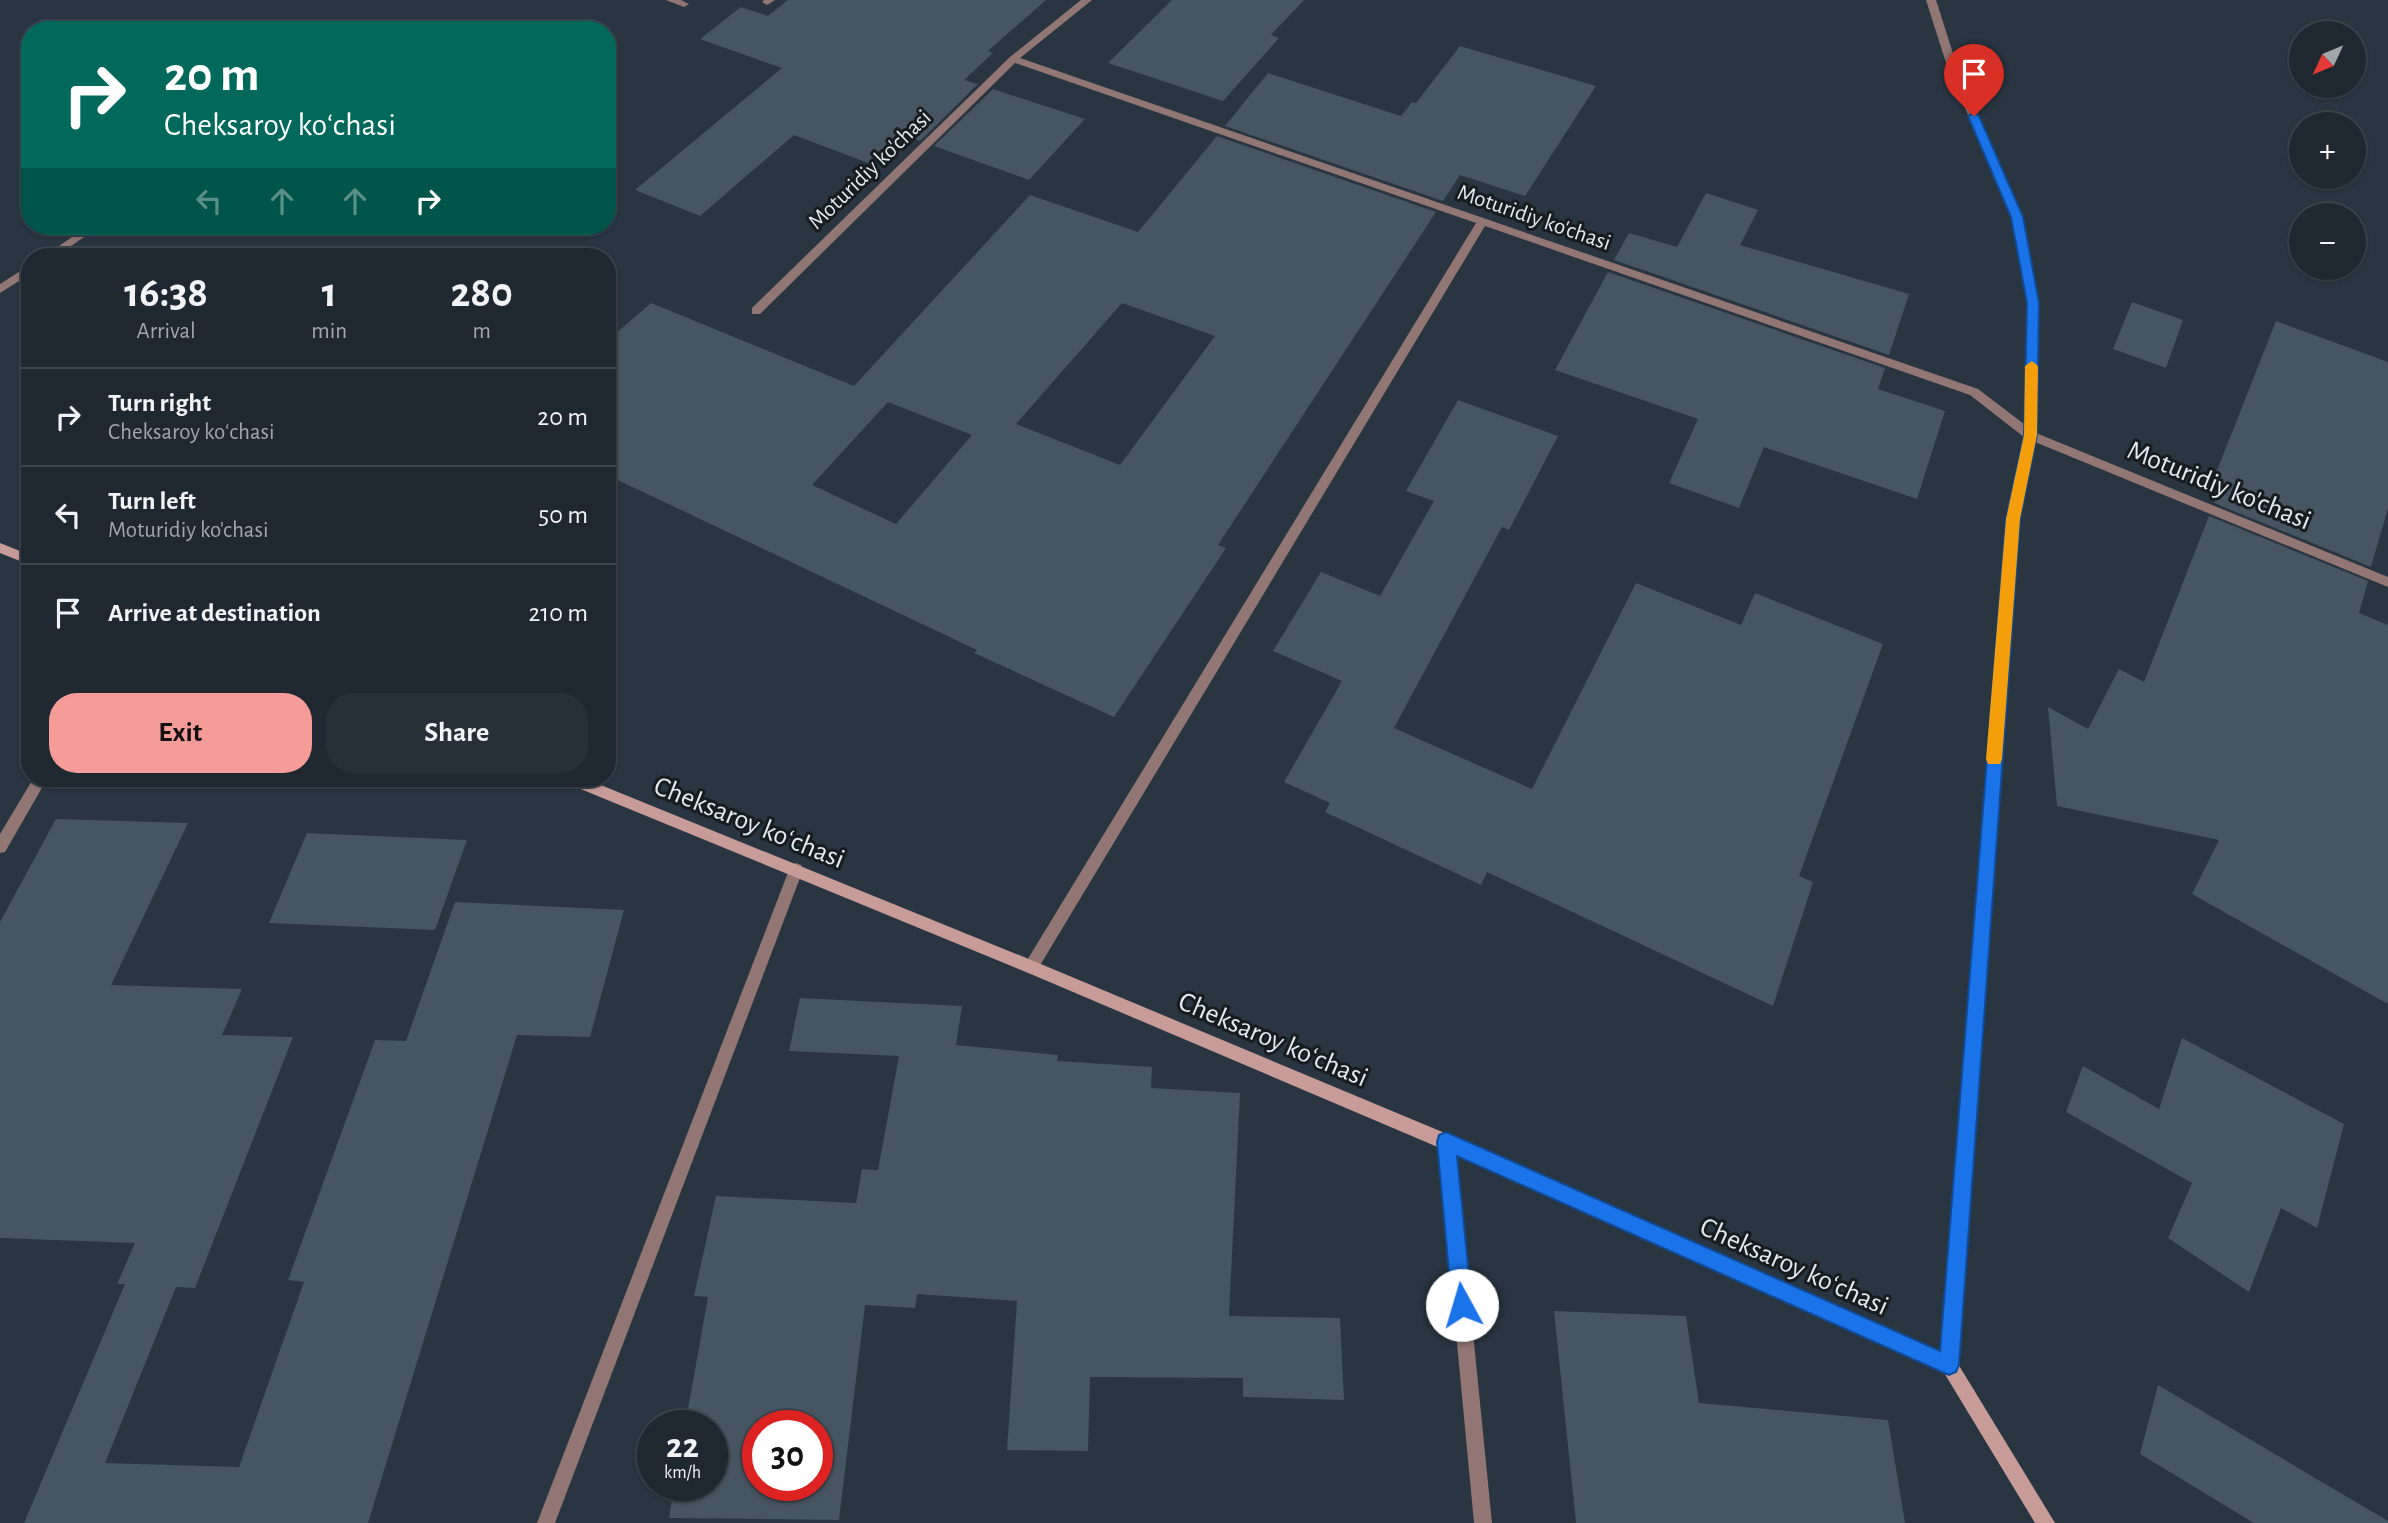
<!DOCTYPE html>
<html lang="en">
<head>
<meta charset="utf-8">
<style>
	:root { --surface:#1f2831; --page:#273039; --text:#f1f3f6; --muted:#a1a6ab; --line:#3c444d; --accent:#f59b98 }
	body { margin:0; font-family:"Alegreya Sans",sans-serif; background:var(--page); color:var(--text); height:100vh; display:flex; flex-direction:column; font-size:26px; white-space:nowrap }
	* { box-sizing:border-box; margin:0 }
	p { font-size:23px; color:var(--muted) }
	.icon { flex:none; width:38px; height:38px; fill:none; stroke:currentColor; stroke-width:2; stroke-linecap:round; stroke-linejoin:round }
	.map { position:relative; flex:1; overflow:hidden }
	.drawer { position:absolute; left:21px; top:248px; width:595px; height:539px; display:flex; flex-direction:column; background:var(--surface); border-radius:28px; box-shadow:0 2px 5px #0004,0 0 0 2px var(--line) }
	.drawer>* { flex:none }
	.top-card { position:absolute; left:21px; top:21px; width:595px; height:214px; border-radius:28px; box-shadow:0 2px 5px #0004,0 0 0 2px var(--line); background:#00695c; color:#fff; overflow:hidden }
	.needle { width:46px; rotate:226deg }
	.controls { position:absolute; left:2289px; top:21px; display:grid; gap:14px }
	.controls a { display:grid; place-items:center; width:77px; height:77px; border-radius:50%; background:var(--surface); box-shadow:0 2px 5px #0004,0 0 0 2px var(--line); font-size:35px }
	.speed { position:absolute; left:637px; top:1410px; display:flex; gap:14px; font-size:35px; font-weight:700; text-align:center }
	.speed>* { display:grid; place-content:center; width:91px; height:91px; border-radius:50%; background:var(--surface); box-shadow:0 2px 5px #0004,0 0 0 2px var(--line); line-height:1 }
	.speed small { font-size:18px; font-weight:400 }
	.speed .limit { border:10px solid #d22; background:#fff; color:#111 }
	.pin { position:absolute; display:grid; place-items:center; width:60px; height:60px; color:#fff; margin:-72px -30px; border-radius:50% 50% 50% 0; rotate:-45deg; box-shadow:0 0 7px #0007 }
	.pin .icon { rotate:45deg }
	.me { position:absolute; width:77px; margin:-38px; rotate:354deg; stroke-linejoin:round; filter:drop-shadow(0 0 5px #0008) }
	.turn { display:flex; align-items:center; gap:24px; height:147px; padding:0 28px; font-size:32px }
	.turn .icon { width:91px; height:91px; stroke-width:2.5 }
	.turn b { display:block; font-size:49px; line-height:60px }
	.lanes { display:flex; align-items:center; height:66px; padding:0 28px; background:#0003; justify-content:center; gap:35px; direction:ltr }
	.lanes .off { opacity:.35 }
	.eta { display:flex; justify-content:space-evenly; align-items:center; height:119px; text-align:center }
	.eta b { font-size:42px; font-weight:700; line-height:49px }
	.button { display:flex; gap:14px; margin-top:auto; padding:14px 28px }
	.button a { flex:1; height:80px; border-radius:28px; background:var(--accent); color:#111; font-size:28px; font-weight:700; line-height:80px; text-align:center }
	.button a+a { background:var(--page); color:var(--text) }
	ul { padding:0; list-style:none }
	li { display:flex; align-items:center; gap:21px; height:98px; padding:0 28px; border-top:2px solid var(--line) }
	li div { flex:1 }
	li b { display:block; font-size:26px }
	li em { font-style:normal }
	.map>svg:first-child { display:block }
	.building { fill:#475461; fill-rule:evenodd }
	.lines { fill:none; stroke-linecap:round; stroke-linejoin:round }
	.street { fill:#927674; fill-rule:evenodd }
	.secondary { fill:#c79b98; fill-rule:evenodd }
	.route { fill:#1a73e8; stroke:#114b97; stroke-width:2 }
	.slow { fill:#f59e0b }
	.labels { text-anchor:middle; dominant-baseline:central; stroke-width:6; stroke-linejoin:round; paint-order:stroke }
	.far-street-label { font-size:23px; fill:#e1e9f0; stroke:#171c21 }
	.street-label { font-size:28px; fill:#e1e9f0; stroke:#171c21 }
</style>
</head>
<body>
<div class="map">
<svg width="2388" height="1523" viewBox="0 0 2388 1523">
	<rect width="100%" height="100%" fill="#293541"/>
	<g class="building">
		<polygon points="788,0 1046,0 988,51 993,53 964,80 978,84 920,141 903,135 871,164 794,135 700,216 635,190 782,68 700,39 741,7 768,16"/>
		<polygon points="1172,0 1304,0 1271,35 1279,38 1223,101 1108,63"/>
		<polygon points="1460,46 1596,86 1525,196 1460,175 1443,201 1225,126 1268,73 1401,116 1412,102 1416,103"/>
		<polygon points="993,89 1085,119 1029,180 934,146"/>
		<path d="M1217,136L1436,212L1218,545L1226,548L1114,717L974,653L977,650L607,475V341L651,303L854,386L1030,195L1138,232ZM1122,303L1215,336L1120,465L1016,424ZM888,402L972,435L896,524L812,485Z"/>
		<polygon points="1706,193 1758,210 1740,245 1909,294 1889,355 1614,260 1629,233 1677,247"/>
		<polygon points="1608,272 1885,368 1878,389 1945,411 1917,499 1764,447 1739,508 1669,483 1698,419 1555,370"/>
		<polygon points="2132,302 2183,320 2166,368 2113,349"/>
		<polygon points="2276,321 2388,362 2388,508 2371,567 2214,503 2220,487 2212,483"/>
		<polygon points="1458,400 1558,436 1509,530 1502,527 1394,728 1532,789 1636,583 1741,625 1755,593 1883,644 1799,876 1813,882 1773,1006 1487,872 1481,885 1325,812 1330,803 1284,782 1342,681 1273,651 1321,572 1380,596 1434,501 1406,491"/>
		<polygon points="2209,516 2368,581 2359,613 2388,625 2388,1004 2192,894 2219,840 2057,806 2048,707 2088,729 2119,669 2144,682"/>
		<polygon points="56,819 188,823 111,985 242,989 222,1035 293,1037 195,1288 176,1287 105,1463 239,1467 304,1282 288,1280 375,1040 406,1041 455,902 624,910 590,1037 517,1035 368,1523 24,1523 125,1284 117,1284 135,1243 0,1238 0,922"/>
		<polygon points="307,833 467,840 435,930 269,923"/>
		<path d="M800,998L962,1006L956,1045L1058,1055L1057,1061L1152,1067L1151,1088L1240,1093L1229,1316L1340,1318L1344,1400L1243,1397V1378L1090,1377L1088,1451L1007,1450L1017,1301L917,1294L915,1308L865,1305L839,1520L669,1518L674,1486H712V1426H685L708,1297L694,1296L716,1196L856,1203L862,1169L878,1170L899,1056L789,1051ZM758,1426H817V1486H758Z"/>
		<polygon points="2182,1038 2344,1124 2317,1228 2281,1208 2249,1292 2168,1238 2192,1183 2066,1112 2083,1066 2159,1109"/>
		<polygon points="1554,1311 1686,1316 1699,1403 1888,1420 1905,1523 1576,1523"/>
		<polygon points="2158,1385 2388,1521 2388,1523 2254,1523 2140,1454"/>
	</g>
	<g class="lines">
		<g class="street">
			<polygon points="666,0 681,0 689,4 684,7"/>
			<polygon points="764,0 775,0 767,5 762,2"/>
			<polygon points="1081,0 1092,0 1020,58 1978,389 2024,424 2027,303 2012,217 1947,66 1926,0 1936,0 1957,66 2022,217 2039,303 2036,433 2388,577 2388,587 2035,442 2019,519 1958,1365 1955,1371 1949,1374 1943,1371 1940,1365 2007,519 2024,437 1970,395 1485,226 1036,972 1031,974 1026,972 1023,967 1026,962 1476,223 1015,63 760,314 752,314 752,308 1010,57"/>
			<polygon points="88,226 100,226 55,257 43,257"/>
			<polygon points="30,265 30,274 0,293 0,284"/>
			<polygon points="33,779 47,779 5,852 0,853 0,834"/>
			<polygon points="796,863 801,865 803,870 555,1523 537,1523 789,870 791,865"/>
			<polygon points="1446,1134 1452,1136 1454,1142 1492,1523 1474,1523 1438,1142 1440,1136"/>
		</g>
		<g class="secondary">
			<polygon points="0,543 30,555 30,565 0,553"/>
			<polygon points="564,779 586,779 1036,962 1452,1136 1955,1359 2055,1523 2035,1523 1943,1371 1440,1148 1026,972 566,783"/>
		</g>
	</g>
	<polygon class="route" points="1974,113 1979,116 2023,217 2039,303 2037,435 2020,519 1959,1365 1956,1372 1949,1375 1942,1372 1457,1156 1472,1305 1469,1312 1462,1315 1455,1312 1452,1305 1437,1142 1439,1135 1446,1132 1940,1351 2006,519 2024,435 2027,303 2011,217 1968,116"/>
	<polygon class="slow" points="2032,361 2038,366 2037,435 2020,519 2002,759 2000,764 1988,764 1986,759 2006,519 2024,435 2025,366"/>
	<g class="labels">
		<g class="far-street-label">
			<text transform="translate(870 170) rotate(-44)">Moturidiy ko'chasi</text>
			<text transform="translate(1534 218) rotate(19)">Moturidiy ko'chasi</text>
		</g>
		<g class="street-label">
			<text transform="translate(2219 486) rotate(22)">Moturidiy ko'chasi</text>
			<text transform="translate(749 823) rotate(22)">Cheksaroy koʻchasi</text>
			<text transform="translate(1273 1040) rotate(23)">Cheksaroy koʻchasi</text>
			<text transform="translate(1794 1267) rotate(24)">Cheksaroy koʻchasi</text>
		</g>
	</g>
</svg>
<div class="controls">
<a><svg class="needle" viewBox="-14 -14 28 28"><path d="M0-13l5 13h-10z" fill="#e53935"/><path d="M0 13l5-13h-10z" fill="#a1a6ab"/></svg></a>
<a>+</a>
<a>−</a>
</div>
<div class="speed"><div>22<small>km/h</small></div><div class="limit">30</div></div>
<div class="pin" style="left:1974px;top:116px;background:#d93025"><svg class="icon" aria-label="arrive" viewBox="0 0 24 24"><path d="M6 21V4h12l-3 4 3 4H6"/></svg></div>
<svg class="me" style="left:1462px;top:1305px" viewBox="-20 -20 40 40"><circle r="19" fill="#fff"/><path d="M0-13L10 11 0 6-10 11z" fill="#1a73e8"/></svg>
<div class="top-card">
<div class="turn"><svg class="icon" aria-label="right" viewBox="0 0 24 24"><path d="M7 20v-9h11M14 6l5 5-5 5"/></svg><div><b>20 m</b>Cheksaroy koʻchasi</div></div>
<div class="lanes"><svg class="icon off" aria-label="left" viewBox="0 0 24 24"><path d="M17 20v-9H6M10 6l-5 5 5 5"/></svg><svg class="icon off" aria-label="ahead" viewBox="0 0 24 24"><path d="M12 20V5M6 11l6-6 6 6"/></svg><svg class="icon off" aria-label="ahead" viewBox="0 0 24 24"><path d="M12 20V5M6 11l6-6 6 6"/></svg><svg class="icon" aria-label="right" viewBox="0 0 24 24"><path d="M7 20v-9h11M14 6l5 5-5 5"/></svg></div>
</div>
<section class="drawer">
<div class="eta">
<div><b>16:38</b><p>Arrival</p></div>
<div><b>1</b><p>min</p></div>
<div><b>280</b><p>m</p></div>
</div>
<ul>
<li><svg class="icon" aria-label="right" viewBox="0 0 24 24"><path d="M7 20v-9h11M14 6l5 5-5 5"/></svg><div><b>Turn right</b><p>Cheksaroy koʻchasi</p></div><em>20 m</em></li>
<li><svg class="icon" aria-label="left" viewBox="0 0 24 24"><path d="M17 20v-9H6M10 6l-5 5 5 5"/></svg><div><b>Turn left</b><p>Moturidiy ko'chasi</p></div><em>50 m</em></li>
<li><svg class="icon" aria-label="arrive" viewBox="0 0 24 24"><path d="M6 21V4h12l-3 4 3 4H6"/></svg><div><b>Arrive at destination</b></div><em>210 m</em></li>
</ul>
<div class="button"><a>Exit</a><a>Share</a></div>
</section>
</div>
</body>
</html>
